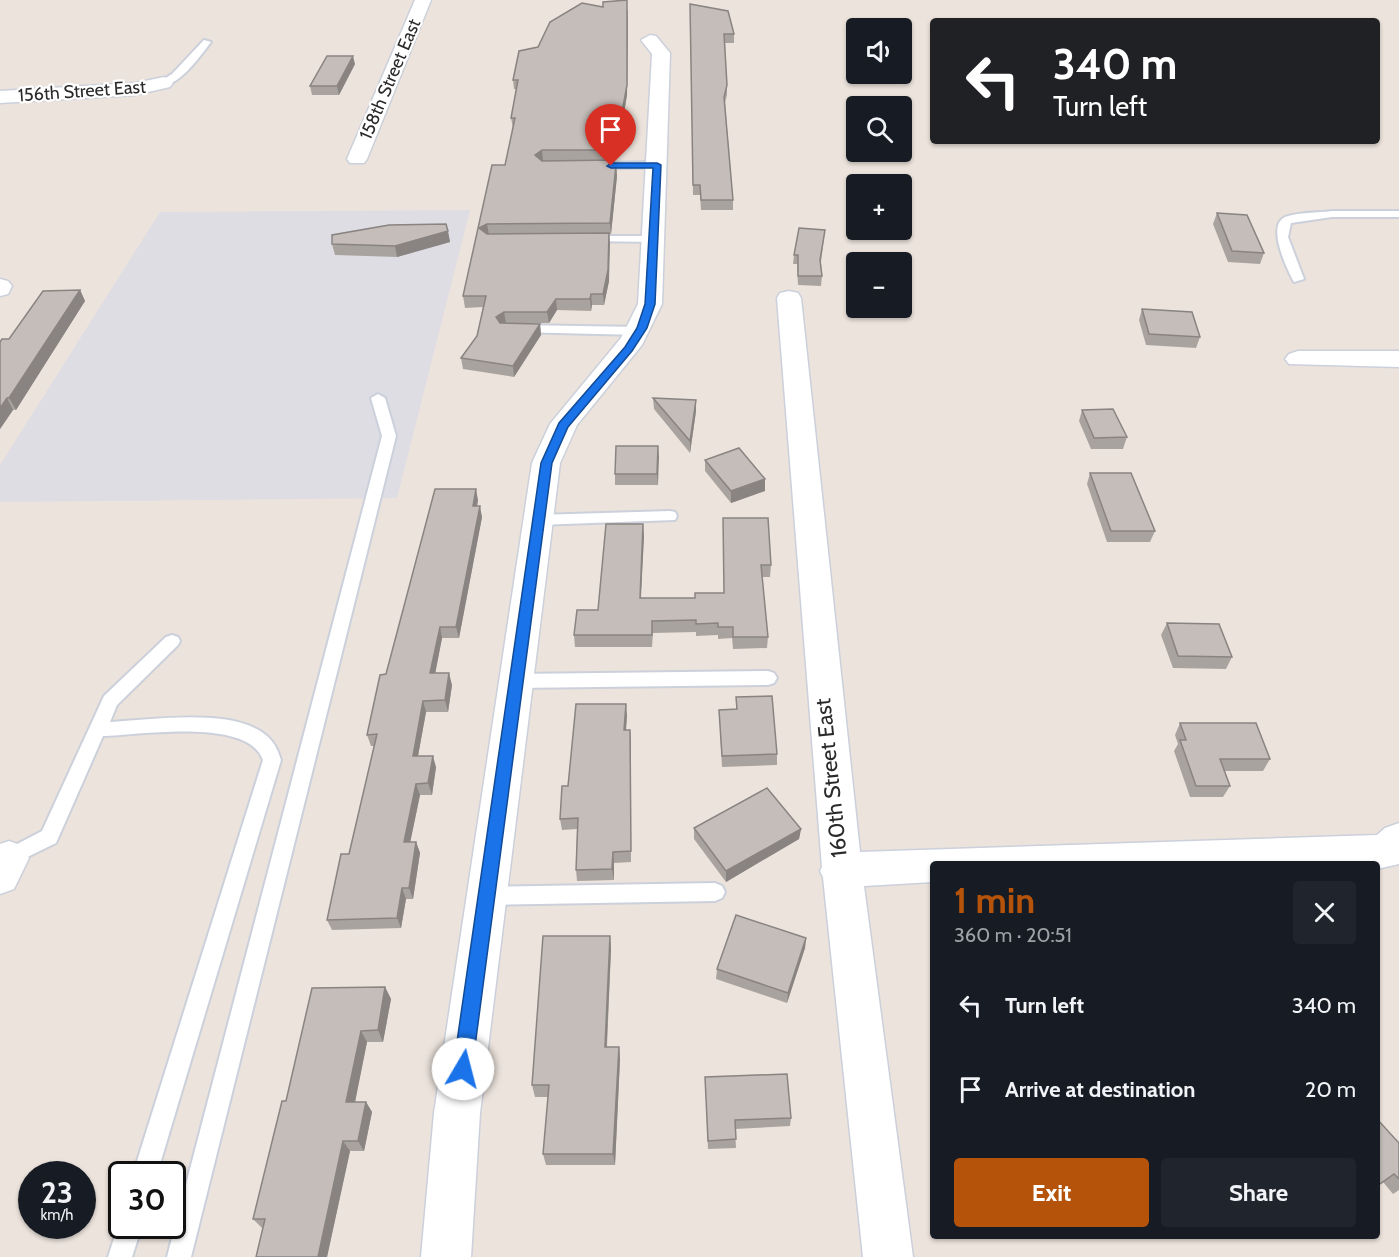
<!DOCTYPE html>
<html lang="en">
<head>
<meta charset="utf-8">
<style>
	:root { --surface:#171b24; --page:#20242c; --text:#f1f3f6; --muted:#9ea1a6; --accent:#b45309 }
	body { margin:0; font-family:Cabin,sans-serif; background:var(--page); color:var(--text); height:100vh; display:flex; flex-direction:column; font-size:22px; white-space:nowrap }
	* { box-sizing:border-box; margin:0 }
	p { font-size:20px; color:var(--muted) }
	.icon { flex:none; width:33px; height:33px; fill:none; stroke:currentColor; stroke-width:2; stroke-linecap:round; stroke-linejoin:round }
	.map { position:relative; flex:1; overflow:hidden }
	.side { position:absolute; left:930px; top:861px; width:450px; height:378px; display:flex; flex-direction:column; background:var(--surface); border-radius:6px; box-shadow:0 2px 4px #0004 }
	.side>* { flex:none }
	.banner { position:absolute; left:930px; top:18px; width:450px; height:126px; border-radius:6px; box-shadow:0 2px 4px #0004; background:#202124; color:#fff; overflow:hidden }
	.fabs { position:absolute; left:846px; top:18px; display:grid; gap:12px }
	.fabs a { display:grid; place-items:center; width:66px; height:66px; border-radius:6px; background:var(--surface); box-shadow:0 2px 4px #0004; font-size:30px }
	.speed { position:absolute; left:18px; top:1161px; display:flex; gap:12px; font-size:30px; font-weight:700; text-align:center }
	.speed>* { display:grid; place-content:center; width:78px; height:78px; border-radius:50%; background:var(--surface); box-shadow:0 2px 4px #0004; line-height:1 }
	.speed small { font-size:15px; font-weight:400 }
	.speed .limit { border:3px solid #111; border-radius:9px; background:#fff; color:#111 }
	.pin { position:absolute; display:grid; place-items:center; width:51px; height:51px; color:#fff; margin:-62px -26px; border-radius:50% 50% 50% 0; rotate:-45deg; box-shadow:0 0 6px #0007 }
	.pin .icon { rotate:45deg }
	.me { position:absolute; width:66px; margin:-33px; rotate:8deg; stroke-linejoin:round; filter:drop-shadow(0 0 4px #0008) }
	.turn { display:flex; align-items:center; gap:21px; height:126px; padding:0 24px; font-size:27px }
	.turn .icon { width:78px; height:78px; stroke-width:2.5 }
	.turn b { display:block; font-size:42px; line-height:51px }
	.round { display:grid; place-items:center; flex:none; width:63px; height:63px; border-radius:6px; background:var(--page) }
	.summary { display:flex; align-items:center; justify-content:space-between; height:102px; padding:0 24px }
	h1 { font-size:36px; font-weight:700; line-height:45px; color:var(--accent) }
	.action { display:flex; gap:12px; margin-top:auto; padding:12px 24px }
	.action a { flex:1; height:69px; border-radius:6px; background:var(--accent); color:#fff; font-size:24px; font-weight:700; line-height:69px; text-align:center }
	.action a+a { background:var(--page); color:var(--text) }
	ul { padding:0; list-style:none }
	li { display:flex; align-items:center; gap:18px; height:84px; padding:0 24px }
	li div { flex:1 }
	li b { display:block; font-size:22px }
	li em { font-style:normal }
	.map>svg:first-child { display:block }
	.industrial { fill:#dedde4 }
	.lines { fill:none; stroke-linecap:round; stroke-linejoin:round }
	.service-casing { stroke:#cbd0db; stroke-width:4 }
	.minor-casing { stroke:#cbd0db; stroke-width:3 }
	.service { fill:#fff; fill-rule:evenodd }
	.minor { fill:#fff; fill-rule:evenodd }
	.wall { fill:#a9a39f }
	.shaded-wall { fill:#898482 }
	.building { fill:#c4bdb9; stroke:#898482; stroke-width:1.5 }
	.route { fill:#1a73e8; stroke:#114b97; stroke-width:1.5 }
	.labels { text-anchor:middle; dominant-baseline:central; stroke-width:4.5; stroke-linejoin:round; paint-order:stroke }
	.far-street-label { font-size:18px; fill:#2a2a2a; stroke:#fff }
	.street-label { font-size:22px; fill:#2a2a2a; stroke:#fff }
</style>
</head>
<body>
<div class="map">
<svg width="1399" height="1257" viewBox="0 0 1399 1257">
	<rect width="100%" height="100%" fill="#ece3dc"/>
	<polygon class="industrial" points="470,210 397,498 0,502 0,465 160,212"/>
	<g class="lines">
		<defs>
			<g id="service">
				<path d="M204,40L211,42C201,55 179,87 161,85V81L172,74Z"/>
				<polygon points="657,162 662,165 661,167 595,169 590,166 595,163"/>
				<path d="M1332,211H1399V217H1332L1291,223L1288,237L1304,279L1294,282C1287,269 1266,226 1285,217C1298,212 1318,213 1332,211Z"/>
				<polygon points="589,236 655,236 661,239 655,242 585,241 583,239"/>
				<polygon points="518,325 640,327 646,331 640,335 514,332 512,329"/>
				<polygon points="378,394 385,398 396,436 191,1257 167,1257 382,436 371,398"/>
				<polygon points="670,511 675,512 677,516 675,520 537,525 529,520 537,515"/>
				<path d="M172,635L178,637L180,641L178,645L117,705L110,722C152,720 234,707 267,736C275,743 278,751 281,760L157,1174H133L263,760C248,717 140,735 103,736L56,843L9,866L2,864L0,856L2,852L42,831L104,696L166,637Z"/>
				<polygon points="768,671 774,673 777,678 774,683 768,685 516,688 510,686 507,681 510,676 516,674"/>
				<polygon points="715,883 722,886 725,892 722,898 715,901 486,905 479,902 476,896 479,890 486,887"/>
				<polygon points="121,1217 122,1226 142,1226 132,1257 108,1257"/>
			</g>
			<g id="minor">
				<polygon points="415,0 431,0 367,159 364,163 350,163 347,159"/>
				<polygon points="650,35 656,36 670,53 662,304 642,345 577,425 560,463 480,1113 471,1257 421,1257 434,1113 532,463 550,424 621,338 638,304 652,54 641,40"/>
				<polygon points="164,77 170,79 173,83 170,87 135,95 0,103 0,91 135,83"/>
				<polygon points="0,279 8,281 12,286 8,294 0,296"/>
				<polygon points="789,291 798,293 801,298 860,852 1377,835 1385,828 1399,823 1399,864 1377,869 1377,864 933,864 933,882 864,886 913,1257 863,1257 823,877 820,871 822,867 777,298 780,293"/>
				<polygon points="1298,351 1399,351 1399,367 1289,364 1285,359 1289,354"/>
				<polygon points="9,841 23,846 29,858 14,889 0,894 0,844"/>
			</g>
		</defs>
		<use href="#service" class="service-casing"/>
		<use href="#minor" class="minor-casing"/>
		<use href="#service" class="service"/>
		<use href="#minor" class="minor"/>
	</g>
	<g class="wall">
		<polygon points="690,4 734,34 734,43 725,43 727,85 727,95 725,103 733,200 733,210 701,210 700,195 693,195"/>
		<polygon points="603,7 628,10 627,95 616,160 614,160 614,165 616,165 617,176 611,234 609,234 609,281 604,305 592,305 591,311 557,310 549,323 506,323 540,324 541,335 514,377 463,369 461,358 477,336 483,307 465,308 463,296 505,165 513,128 511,118 516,89 514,89 513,80 538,47"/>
		<polygon points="355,64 339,95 312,95 310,86"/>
		<polygon points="1217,213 1264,253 1260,264 1228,262 1213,224"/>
		<polygon points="446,224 450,242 397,257 335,255 332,244"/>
		<polygon points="825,230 821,262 822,276 821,286 798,285 797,264 793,264 794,255"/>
		<polygon points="80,290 85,301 16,410 13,410 0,429 9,339"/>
		<polygon points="1142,309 1200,337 1196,348 1146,345 1139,320"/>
		<polygon points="653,398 696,411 690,453 654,409"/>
		<polygon points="1082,410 1127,437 1123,449 1091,449 1079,421"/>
		<polygon points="658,446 658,485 615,485 615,474"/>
		<polygon points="705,460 765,479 765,491 731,503 705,471"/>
		<polygon points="1090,473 1155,531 1150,542 1107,542 1087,484"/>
		<polygon points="478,500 477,506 482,517 459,638 442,638 435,673 452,685 448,712 426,712 418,756 436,767 432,795 420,795 410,842 416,842 420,853 413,899 406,899 401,928 332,930 327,920 349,854 374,746 371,746 367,735 386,674"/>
		<polygon points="723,529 771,565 770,577 762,577 768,637 767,648 733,649 732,638 718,639 718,635 696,636 696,632 653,633 652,647 575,647 574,635 598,610 644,536 641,598 695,598 724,593"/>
		<polygon points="1167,623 1232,657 1226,669 1173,668 1161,635"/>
		<polygon points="736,697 777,754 777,765 722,767 719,710 736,709"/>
		<polygon points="627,715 626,730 631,742 631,862 614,863 614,880 577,881 576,870 577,829 562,830 560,819 568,786"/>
		<polygon points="1180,723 1270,759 1263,771 1224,771 1230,786 1223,797 1190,797 1174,751 1178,744 1175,735"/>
		<polygon points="694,828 801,829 799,839 726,882 694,839"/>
		<polygon points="610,936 611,949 607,1047 619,1047 620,1059 615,1165 546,1165 543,1154 548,1097 535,1097 532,1085"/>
		<polygon points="806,938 805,948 787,1003 716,979 717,969"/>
		<polygon points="385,987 391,999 383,1042 367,1042 355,1102 366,1102 372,1112 364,1151 350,1151 327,1257 262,1228 253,1219 286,1101"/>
		<polygon points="705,1077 791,1118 790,1126 735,1129 736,1148 708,1149"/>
		<polygon points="1399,1143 1399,1190 1393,1194 1383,1182"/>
	</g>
	<g class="shaded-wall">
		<polygon points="628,10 627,95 616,160 615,150"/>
		<polygon points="353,56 355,64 339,95 337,86"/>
		<polygon points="542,150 543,161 536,165 535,155"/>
		<polygon points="616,165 617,176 611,234 610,223"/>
		<polygon points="487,224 489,235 481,239 479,228"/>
		<polygon points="448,231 450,242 397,257 395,246"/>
		<polygon points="609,233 610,244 609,281 604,305 603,294"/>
		<polygon points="80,290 85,301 16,410 9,398"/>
		<polygon points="591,294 592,305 591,311 590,299"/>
		<polygon points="556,299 557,310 549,323 547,312"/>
		<polygon points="504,312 506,323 498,329 496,317"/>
		<polygon points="540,324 541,335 514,377 513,366"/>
		<polygon points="7,398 13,410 0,429 0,408"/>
		<polygon points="696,400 696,411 690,453 690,441"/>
		<polygon points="658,446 659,457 658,485 657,474"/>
		<polygon points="765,479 765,491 731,503 731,491"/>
		<polygon points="476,489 478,500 475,517 473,506"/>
		<polygon points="480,506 482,517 459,638 456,627"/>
		<polygon points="643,524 644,536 640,610 640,598"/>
		<polygon points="440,627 442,638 433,685 430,673"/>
		<polygon points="449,673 452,685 448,712 445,700"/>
		<polygon points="423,701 426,712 416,767 413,756"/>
		<polygon points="626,704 627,715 625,742 624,730"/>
		<polygon points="630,730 631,742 631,862 631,851"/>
		<polygon points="433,756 436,767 432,795 428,783"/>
		<polygon points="416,784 420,795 408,853 404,842"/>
		<polygon points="801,829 799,839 726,882 726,871"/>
		<polygon points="416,842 420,853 413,899 409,888"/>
		<polygon points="613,852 614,863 614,880 612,869"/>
		<polygon points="402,888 406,899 401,928 397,918"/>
		<polygon points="610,936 611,949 606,1059 605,1047"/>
		<polygon points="806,938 805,948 787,1003 788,993"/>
		<polygon points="385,987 391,999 383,1042 378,1030"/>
		<polygon points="361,1031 367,1042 353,1112 346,1102"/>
		<polygon points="619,1047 620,1059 615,1165 613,1154"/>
		<polygon points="366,1102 372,1112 364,1151 358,1141"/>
		<polygon points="343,1141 350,1151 327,1257 318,1257"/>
	</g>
	<g class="building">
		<polygon points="627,0 627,85 615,150 542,150 535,155 542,161 614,160 613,165 616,165 610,223 487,224 479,228 487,234 609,233 608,270 603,294 591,294 590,299 556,299 547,312 504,312 496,317 500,323 540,324 513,366 461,358 477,336 486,296 463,296 492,165 505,165 515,118 511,118 518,80 513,80 519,51 538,47 550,22 582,3 603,7 603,2"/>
		<polygon points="690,4 728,11 734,34 724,34 727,85 724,97 733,200 701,200 700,185 693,185"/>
		<polygon points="327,56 353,56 337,86 310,86"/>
		<polygon points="1217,213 1247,215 1264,253 1232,251"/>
		<polygon points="446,224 448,231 395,246 332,244 332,235 389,225"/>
		<polygon points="799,228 825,230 820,260 822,276 798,276 798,255 794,255"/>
		<polygon points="80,290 9,398 7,398 0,408 0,342 2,339 9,339 43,291"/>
		<polygon points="1142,309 1192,312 1200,337 1149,334"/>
		<polygon points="653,398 696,400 690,441"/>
		<polygon points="1113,409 1127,437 1094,438 1082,410"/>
		<polygon points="616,446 658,446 657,474 615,474"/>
		<polygon points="739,448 765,479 731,491 705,460"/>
		<polygon points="1090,473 1131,473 1155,531 1111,531"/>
		<polygon points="435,489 476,489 473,506 480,506 456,627 440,627 430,673 449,673 445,700 423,701 413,756 433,756 428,783 416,784 404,842 416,842 409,888 402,888 397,918 327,920 341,854 349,854 377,734 367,735 380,675 386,674"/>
		<polygon points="723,518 768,518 771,565 761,565 768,637 733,637 733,627 718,627 718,623 696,624 696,620 652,621 652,635 574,635 577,610 598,610 606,524 643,524 640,598 695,598 695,593 724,593"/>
		<polygon points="1167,623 1219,624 1232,657 1178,656"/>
		<polygon points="772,696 777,754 722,756 719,710 737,709 736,697"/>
		<polygon points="576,704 626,704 624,730 630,730 631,851 613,852 612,869 576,870 578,818 560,819 562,786 568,786"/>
		<polygon points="1180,723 1256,723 1270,759 1220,759 1230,786 1196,786 1180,740 1186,740"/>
		<polygon points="767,788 801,829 726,871 694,828"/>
		<polygon points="736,915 806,938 788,993 717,969"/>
		<polygon points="543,936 610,936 605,1047 619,1047 613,1154 543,1154 549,1085 532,1085"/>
		<polygon points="385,987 378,1030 361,1031 346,1102 366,1102 358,1141 343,1141 318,1257 256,1257 265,1219 253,1219 282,1101 286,1101 312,988"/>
		<polygon points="787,1074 791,1118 735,1120 736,1139 708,1141 705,1077"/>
		<polygon points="1377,1119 1399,1143 1399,1179 1394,1174 1377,1186"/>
	</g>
	<polygon class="route" points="657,163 661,165 655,304 647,328 632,351 568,427 552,463 472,1069 469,1076 463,1078 456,1076 453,1069 541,463 559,423 625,347 637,328 645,304 653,168 611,168 607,166 611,163"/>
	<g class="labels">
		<g class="far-street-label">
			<text transform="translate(390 79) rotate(-67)">158th Street East</text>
			<text transform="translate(82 91) rotate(-4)">156th Street East</text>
		</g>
		<g class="street-label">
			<text transform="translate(831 778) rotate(-96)">160th Street East</text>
		</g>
	</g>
</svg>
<div class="fabs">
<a><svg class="icon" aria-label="sound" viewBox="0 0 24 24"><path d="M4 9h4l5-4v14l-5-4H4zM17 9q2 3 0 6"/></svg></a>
<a><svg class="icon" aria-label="search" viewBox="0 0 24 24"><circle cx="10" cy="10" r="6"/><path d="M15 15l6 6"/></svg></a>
<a>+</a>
<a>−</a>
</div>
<div class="speed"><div>23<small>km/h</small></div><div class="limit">30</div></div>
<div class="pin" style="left:611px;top:166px;background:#d93025"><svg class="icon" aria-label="arrive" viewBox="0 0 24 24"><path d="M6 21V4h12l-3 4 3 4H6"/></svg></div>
<svg class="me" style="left:463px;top:1069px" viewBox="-20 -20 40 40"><circle r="19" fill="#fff"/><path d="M0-13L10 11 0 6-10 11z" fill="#1a73e8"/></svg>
<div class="banner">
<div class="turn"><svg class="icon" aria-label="left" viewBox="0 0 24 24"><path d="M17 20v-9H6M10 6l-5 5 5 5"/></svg><div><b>340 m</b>Turn left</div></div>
</div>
<section class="side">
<div class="summary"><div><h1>1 min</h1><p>360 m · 20:51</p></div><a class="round"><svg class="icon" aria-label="close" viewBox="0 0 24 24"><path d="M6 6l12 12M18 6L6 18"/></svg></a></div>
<ul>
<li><svg class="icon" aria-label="left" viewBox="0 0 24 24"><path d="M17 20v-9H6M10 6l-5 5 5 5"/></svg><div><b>Turn left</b></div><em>340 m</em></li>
<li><svg class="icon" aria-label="arrive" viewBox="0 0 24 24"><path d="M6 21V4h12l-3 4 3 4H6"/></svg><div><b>Arrive at destination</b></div><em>20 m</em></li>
</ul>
<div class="action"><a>Exit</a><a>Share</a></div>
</section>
</div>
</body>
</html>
